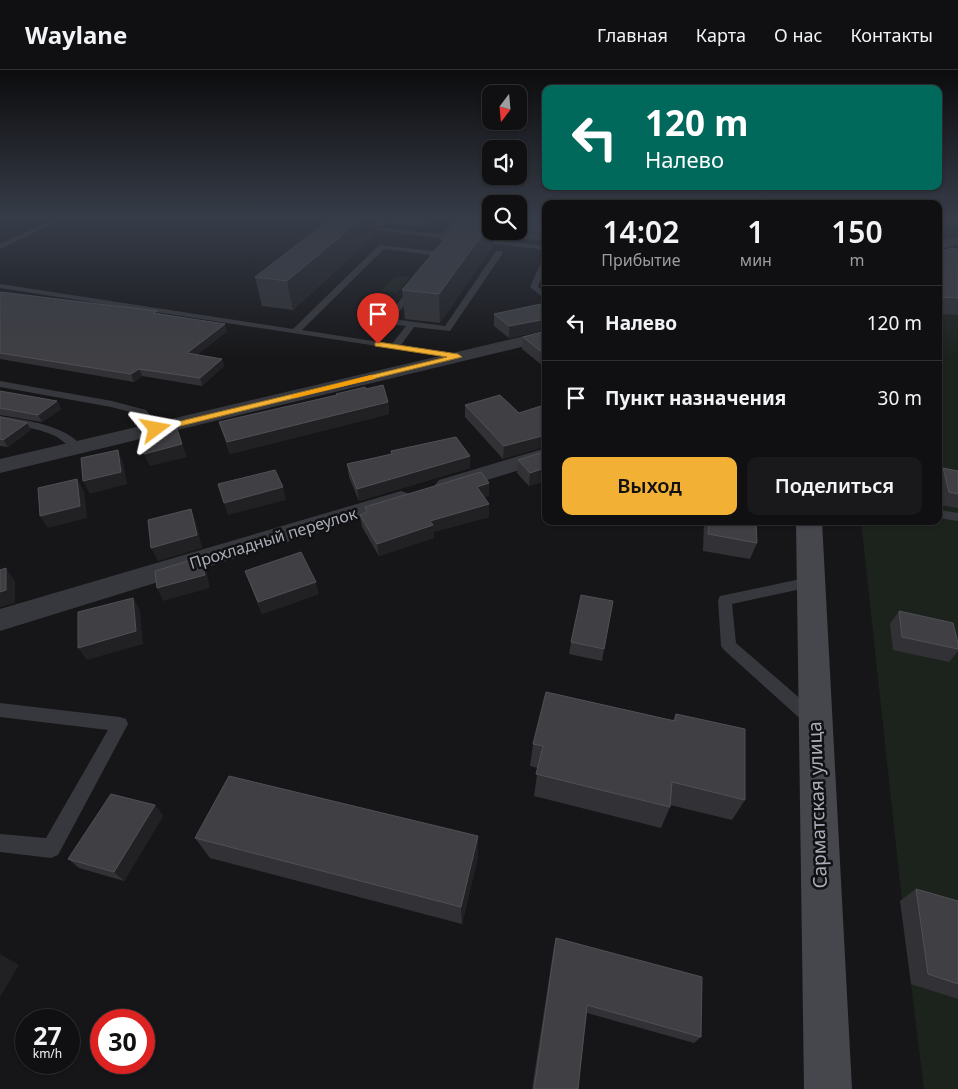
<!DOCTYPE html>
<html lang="ru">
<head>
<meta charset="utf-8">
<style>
	:root { --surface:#101012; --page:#19191b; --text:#f1f3f6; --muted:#9c9d9f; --line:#303032; --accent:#f2b134 }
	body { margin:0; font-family:"Noto Sans",sans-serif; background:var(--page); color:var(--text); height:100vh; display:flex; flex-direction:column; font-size:19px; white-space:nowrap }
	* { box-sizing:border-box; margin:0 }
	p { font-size:16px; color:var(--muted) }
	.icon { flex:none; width:28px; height:28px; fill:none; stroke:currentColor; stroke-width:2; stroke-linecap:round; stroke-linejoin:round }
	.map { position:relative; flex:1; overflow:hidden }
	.sheet { position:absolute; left:542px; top:130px; width:400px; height:325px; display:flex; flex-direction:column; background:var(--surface); border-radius:10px; box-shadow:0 1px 4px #0004,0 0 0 1px var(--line) }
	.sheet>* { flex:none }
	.banner { position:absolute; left:542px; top:15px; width:400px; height:105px; border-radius:10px; box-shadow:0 1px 4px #0004,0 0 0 1px var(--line); background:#00695c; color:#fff; overflow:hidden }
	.needle { width:32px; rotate:196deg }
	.tools { position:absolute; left:482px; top:15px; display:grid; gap:10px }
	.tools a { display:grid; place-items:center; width:45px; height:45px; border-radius:10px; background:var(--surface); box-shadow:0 1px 4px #0004,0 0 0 1px var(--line); font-size:25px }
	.speed { position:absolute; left:15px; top:939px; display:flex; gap:10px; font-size:25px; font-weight:700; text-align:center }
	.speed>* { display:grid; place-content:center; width:65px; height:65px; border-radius:50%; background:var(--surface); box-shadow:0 1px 4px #0004,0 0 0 1px var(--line); line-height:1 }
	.speed small { font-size:12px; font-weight:400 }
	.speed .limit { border:8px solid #d22; background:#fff; color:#111 }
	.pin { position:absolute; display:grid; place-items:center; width:42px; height:42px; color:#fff; margin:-51px -21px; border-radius:50% 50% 50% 0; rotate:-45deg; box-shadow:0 0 5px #0007 }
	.pin .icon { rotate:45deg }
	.me { position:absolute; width:55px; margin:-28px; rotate:77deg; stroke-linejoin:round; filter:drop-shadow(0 0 4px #0008) }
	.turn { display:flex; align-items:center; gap:18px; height:105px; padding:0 20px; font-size:22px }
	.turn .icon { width:65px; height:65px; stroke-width:2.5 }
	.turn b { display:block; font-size:35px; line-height:42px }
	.eta { display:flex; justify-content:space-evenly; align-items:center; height:85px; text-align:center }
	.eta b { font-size:30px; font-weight:600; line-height:35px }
	.cta { display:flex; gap:10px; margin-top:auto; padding:10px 20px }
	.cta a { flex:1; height:58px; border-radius:10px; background:var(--accent); color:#111; font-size:20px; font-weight:600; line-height:58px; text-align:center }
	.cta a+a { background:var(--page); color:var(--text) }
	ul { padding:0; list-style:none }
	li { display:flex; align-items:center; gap:15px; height:75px; padding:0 20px; border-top:1px solid var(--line) }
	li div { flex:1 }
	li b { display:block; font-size:19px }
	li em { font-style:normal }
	header { display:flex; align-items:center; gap:30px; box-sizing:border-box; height:70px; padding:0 25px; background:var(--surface); border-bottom:1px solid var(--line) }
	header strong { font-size:24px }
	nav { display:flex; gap:28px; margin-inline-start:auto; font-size:18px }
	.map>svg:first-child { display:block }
	.green { fill:#1c231d }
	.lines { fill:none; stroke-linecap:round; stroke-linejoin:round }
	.service { fill:#37383d; fill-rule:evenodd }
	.minor { fill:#37383d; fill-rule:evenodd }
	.secondary { fill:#45474d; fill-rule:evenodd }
	.wall { fill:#323236 }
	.shaded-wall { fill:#212124 }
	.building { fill:#3f3f44; stroke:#4f5156 }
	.route { fill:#f2b134; stroke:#9d7322 }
	.slow { fill:#f59e0b }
	.labels { text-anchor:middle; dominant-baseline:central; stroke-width:5; stroke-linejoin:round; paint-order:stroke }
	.street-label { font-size:16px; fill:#a8adb8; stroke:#111113 }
	.near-street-label { font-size:19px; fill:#a8adb8; stroke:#111113 }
</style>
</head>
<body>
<header>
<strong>Waylane</strong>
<nav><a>Главная</a><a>Карта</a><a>О нас</a><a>Контакты</a></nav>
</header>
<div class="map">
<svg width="958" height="1019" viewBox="0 0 958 1019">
	<rect width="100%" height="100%" fill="#161618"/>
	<g class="green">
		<polygon points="939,147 958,147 958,167 939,171"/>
		<polygon points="958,181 958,1019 924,1019 911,914 861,451 939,451 939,185"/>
		<polygon points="395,206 410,207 397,223 381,221"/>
	</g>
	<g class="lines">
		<g class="service">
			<polygon points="59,147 67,147 0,179 0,174"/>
			<polygon points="358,155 546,176 546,180 356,158 355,157"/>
			<polygon points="379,175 443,182 447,184 437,193 433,191 438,186 384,179 302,260 392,274 406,256 387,254 383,251 413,215 416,215 420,217 393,249 445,256 496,181 502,181 503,183 450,261 414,257 401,275 458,284 461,285 461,289 0,218 0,214 293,259"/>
			<polygon points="543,188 546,188 546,198 538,217 546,224 546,230 530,217"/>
			<polygon points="0,311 112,331 146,340 161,359 160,361 152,361 138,344 111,337 0,317"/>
			<path d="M0,346C28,351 64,354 84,378L78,381C70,379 63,370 55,366C38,358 18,356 0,352Z"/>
			<polygon points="939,440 958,443 958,451 939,448"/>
			<polygon points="810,507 815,508 817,512 815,516 732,534 736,573 817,643 819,648 817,653 811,655 805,653 724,580 721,576 718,530 720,526 725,525"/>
			<polygon points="0,633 120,647 126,649 128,654 58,785 51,788 0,782 0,764 46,768 108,660 0,647"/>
		</g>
		<g class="minor">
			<polygon points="456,147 470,147 451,170 441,170 439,167"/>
			<polygon points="958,167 958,175 939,179 939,171"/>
			<polygon points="546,261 546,271 0,403 0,389"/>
			<polygon points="546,378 546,392 447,422 439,420 435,415 439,410"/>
			<polygon points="401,421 410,424 413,429 410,434 0,561 0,539"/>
		</g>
		<polygon class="secondary" points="796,451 822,451 852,1019 804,1019"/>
	</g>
	<g class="wall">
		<polygon points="333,147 438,147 427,158 387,154 384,157 376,156 377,163 293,240 262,236 255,207"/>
		<polygon points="519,147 546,147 542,170 493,167 493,176 440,253 405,249 402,220 491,161 519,161"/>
		<polygon points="943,147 958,147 958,159 950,158"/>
		<polygon points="958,180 958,245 939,244 939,181"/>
		<polygon points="0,222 158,244 227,261 197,285 222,289 224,296 202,316 142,306 134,312 0,289"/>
		<polygon points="546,238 546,260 509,268 494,256 494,244"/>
		<polygon points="546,261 543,296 522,279 523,267"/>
		<polygon points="366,319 388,332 389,344 230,384 219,352 336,326 336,324"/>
		<polygon points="0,321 57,331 61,339 42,352 0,345"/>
		<polygon points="465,335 519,343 545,339 503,389 465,347"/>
		<polygon points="0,347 27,353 31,360 8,377 0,376"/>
		<polygon points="391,381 470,386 470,398 359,431 349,407 347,394 391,384"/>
		<polygon points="546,381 546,413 544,411 529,416 517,403 518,390"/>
		<polygon points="943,398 958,401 958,438 940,435 939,427 939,405"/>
		<polygon points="489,426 484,427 489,434 489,447 433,462 434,468 379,486 362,457 360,445 366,443 365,437"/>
		<polygon points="704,451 756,451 757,473 750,489 703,481"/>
		<polygon points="245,501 319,524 262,544"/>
		<polygon points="899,541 958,573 958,581 949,592 893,580 890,554"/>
		<polygon points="571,572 604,579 602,591 569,584"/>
		<polygon points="676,644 745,730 732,750 670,735 670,737 661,758 534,726 538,698 530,696 533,674 673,650"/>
		<polygon points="155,735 163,746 124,811 79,798 68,789"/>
		<polygon points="195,768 478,786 462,854 210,788"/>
		<polygon points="916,819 958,831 958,929 911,914 900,831"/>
		<polygon points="556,868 701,967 694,973 587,943 578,1019 532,1019 554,876"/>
	</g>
	<g class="shaded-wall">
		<polygon points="364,147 375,147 377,163 293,240 287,211"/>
		<polygon points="386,147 387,154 384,157 383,150"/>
		<polygon points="431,147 438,147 427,158 427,152"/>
		<polygon points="491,153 491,161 493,161 493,176 440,253 439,224"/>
		<polygon points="546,155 546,163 542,170 543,161"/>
		<polygon points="546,249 546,260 509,268 509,256"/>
		<polygon points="225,254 227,261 190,291 187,283"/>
		<polygon points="546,283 546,295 543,296 544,284"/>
		<polygon points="222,289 224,296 202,316 200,308"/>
		<polygon points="139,299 142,306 134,312 131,304"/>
		<polygon points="57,331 61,339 42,352 38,345"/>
		<polygon points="388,332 389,344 230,384 227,372"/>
		<polygon points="27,353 31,360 8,377 3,370"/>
		<polygon points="176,356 187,387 150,396 144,384"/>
		<polygon points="546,365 546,377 503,389 504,376"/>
		<polygon points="118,380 123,392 127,414 90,424 83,411"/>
		<polygon points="470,386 470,398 359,431 357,419"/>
		<polygon points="545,398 544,411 529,416 530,403"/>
		<polygon points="77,409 84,421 87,448 48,458 40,446"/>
		<polygon points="489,413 489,426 477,429 477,417"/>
		<polygon points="283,417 286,430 228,445 224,433"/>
		<polygon points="489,434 489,447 433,462 434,468 379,486 377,474 430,451"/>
		<polygon points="191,439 196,452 202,478 158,491 151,478"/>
		<polygon points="201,487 206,499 210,518 163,531 157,518"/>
		<polygon points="6,498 15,511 15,533 0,537 0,522"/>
		<polygon points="316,512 319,524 262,544 258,532"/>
		<polygon points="133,528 140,540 143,574 87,590 78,578"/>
		<polygon points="155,735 163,746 124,811 114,802"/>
		<polygon points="478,766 478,786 462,854 461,837"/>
		<polygon points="0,884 19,895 0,927"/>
	</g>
	<g class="building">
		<polygon points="333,147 364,147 287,211 255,207"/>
		<polygon points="375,147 431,147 427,152 386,147 383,150 376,149"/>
		<polygon points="463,147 491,150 491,153 439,224 402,220"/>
		<polygon points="477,147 487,148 488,147 491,147 491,150 476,148"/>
		<polygon points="519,147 546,147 546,155 543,161 519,160"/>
		<polygon points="953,178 958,180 958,228 939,227 939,181"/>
		<polygon points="0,222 157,241 153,243 225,254 187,283 222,289 200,308 139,299 131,304 0,283"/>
		<polygon points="541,234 546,238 546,249 509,256 494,244"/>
		<polygon points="546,261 546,283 544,284 523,267"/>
		<polygon points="383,315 388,332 227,372 219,352 337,325 336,324 365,317 366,319"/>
		<polygon points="0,321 57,331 38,345 0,338"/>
		<polygon points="500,325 519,343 541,336 545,339 546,339 546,365 504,376 465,335"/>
		<polygon points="0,347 27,353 3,370 0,369"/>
		<polygon points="176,356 182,374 144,384 139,365"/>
		<polygon points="456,367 470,386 357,419 347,394 392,384 391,381"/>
		<polygon points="118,380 121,402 83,411 81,388"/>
		<polygon points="546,381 546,399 545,398 530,403 518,390"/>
		<polygon points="943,398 958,401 958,424 949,422"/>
		<polygon points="275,400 283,417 224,433 218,414"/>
		<polygon points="481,402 489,413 477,417 489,434 430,451 433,455 377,474 360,445 367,442 365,437"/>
		<polygon points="77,409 80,436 40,446 38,418"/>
		<polygon points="191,439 197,465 151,478 148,450"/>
		<polygon points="709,451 756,451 757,473 708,464"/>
		<polygon points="301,482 316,512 258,532 245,501"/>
		<polygon points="201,487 205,505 157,518 155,501"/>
		<polygon points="6,498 6,520 0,522 0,500"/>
		<polygon points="581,525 613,531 604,579 571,572"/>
		<polygon points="133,528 136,561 78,578 78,542"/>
		<polygon points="899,541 953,553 958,573 958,579 902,567"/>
		<polygon points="546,622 675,651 676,644 745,659 745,730 672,712 670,737 536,704 543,676 533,674"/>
		<polygon points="229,706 478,766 461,837 195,768"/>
		<polygon points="111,724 155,735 114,802 68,789"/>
		<polygon points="916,819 958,831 958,914 928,904"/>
		<polygon points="556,868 702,907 701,967 587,935 578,1019 534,1019"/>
	</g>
	<linearGradient id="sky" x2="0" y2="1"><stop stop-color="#0c0c0d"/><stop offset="0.51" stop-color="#363c48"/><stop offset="1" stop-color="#363c48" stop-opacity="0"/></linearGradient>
	<rect width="958" height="289" fill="url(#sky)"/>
	<polygon class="route" points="378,272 458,284 462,287 156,362 151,359 156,357 447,287 375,276 375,273"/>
	<polygon class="slow" points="371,305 375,308 374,309 294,328 290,326"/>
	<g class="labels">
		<g class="street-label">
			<text transform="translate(273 468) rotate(-17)">Прохладный переулок</text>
		</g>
		<g class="near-street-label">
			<text transform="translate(817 735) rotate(-92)">Сарматская улица</text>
		</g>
	</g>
</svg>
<div class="tools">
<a><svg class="needle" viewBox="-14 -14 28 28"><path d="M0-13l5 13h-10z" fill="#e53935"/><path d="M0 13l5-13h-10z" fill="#9c9d9f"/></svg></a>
<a><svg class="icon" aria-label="sound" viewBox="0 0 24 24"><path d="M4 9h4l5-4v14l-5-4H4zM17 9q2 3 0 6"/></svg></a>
<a><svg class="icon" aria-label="search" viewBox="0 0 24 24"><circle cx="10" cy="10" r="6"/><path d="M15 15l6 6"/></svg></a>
</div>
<div class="speed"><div>27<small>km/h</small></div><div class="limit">30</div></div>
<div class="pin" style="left:378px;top:274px;background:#d93025"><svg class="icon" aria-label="arrive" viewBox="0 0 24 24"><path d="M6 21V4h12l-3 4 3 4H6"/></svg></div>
<svg class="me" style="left:156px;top:359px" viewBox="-20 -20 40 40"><path d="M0-17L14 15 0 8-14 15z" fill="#f2b134" stroke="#fff" stroke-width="4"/></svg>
<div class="banner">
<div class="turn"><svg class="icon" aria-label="left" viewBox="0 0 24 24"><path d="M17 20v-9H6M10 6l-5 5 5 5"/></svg><div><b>120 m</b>Налево</div></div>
</div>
<section class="sheet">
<div class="eta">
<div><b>14:02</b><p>Прибытие</p></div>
<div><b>1</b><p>мин</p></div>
<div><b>150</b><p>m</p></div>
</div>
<ul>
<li><svg class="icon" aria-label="left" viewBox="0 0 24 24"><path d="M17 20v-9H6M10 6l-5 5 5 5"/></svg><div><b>Налево</b></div><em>120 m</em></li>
<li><svg class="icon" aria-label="arrive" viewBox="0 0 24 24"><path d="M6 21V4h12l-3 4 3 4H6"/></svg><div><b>Пункт назначения</b></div><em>30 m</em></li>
</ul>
<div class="cta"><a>Выход</a><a>Поделиться</a></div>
</section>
</div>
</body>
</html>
